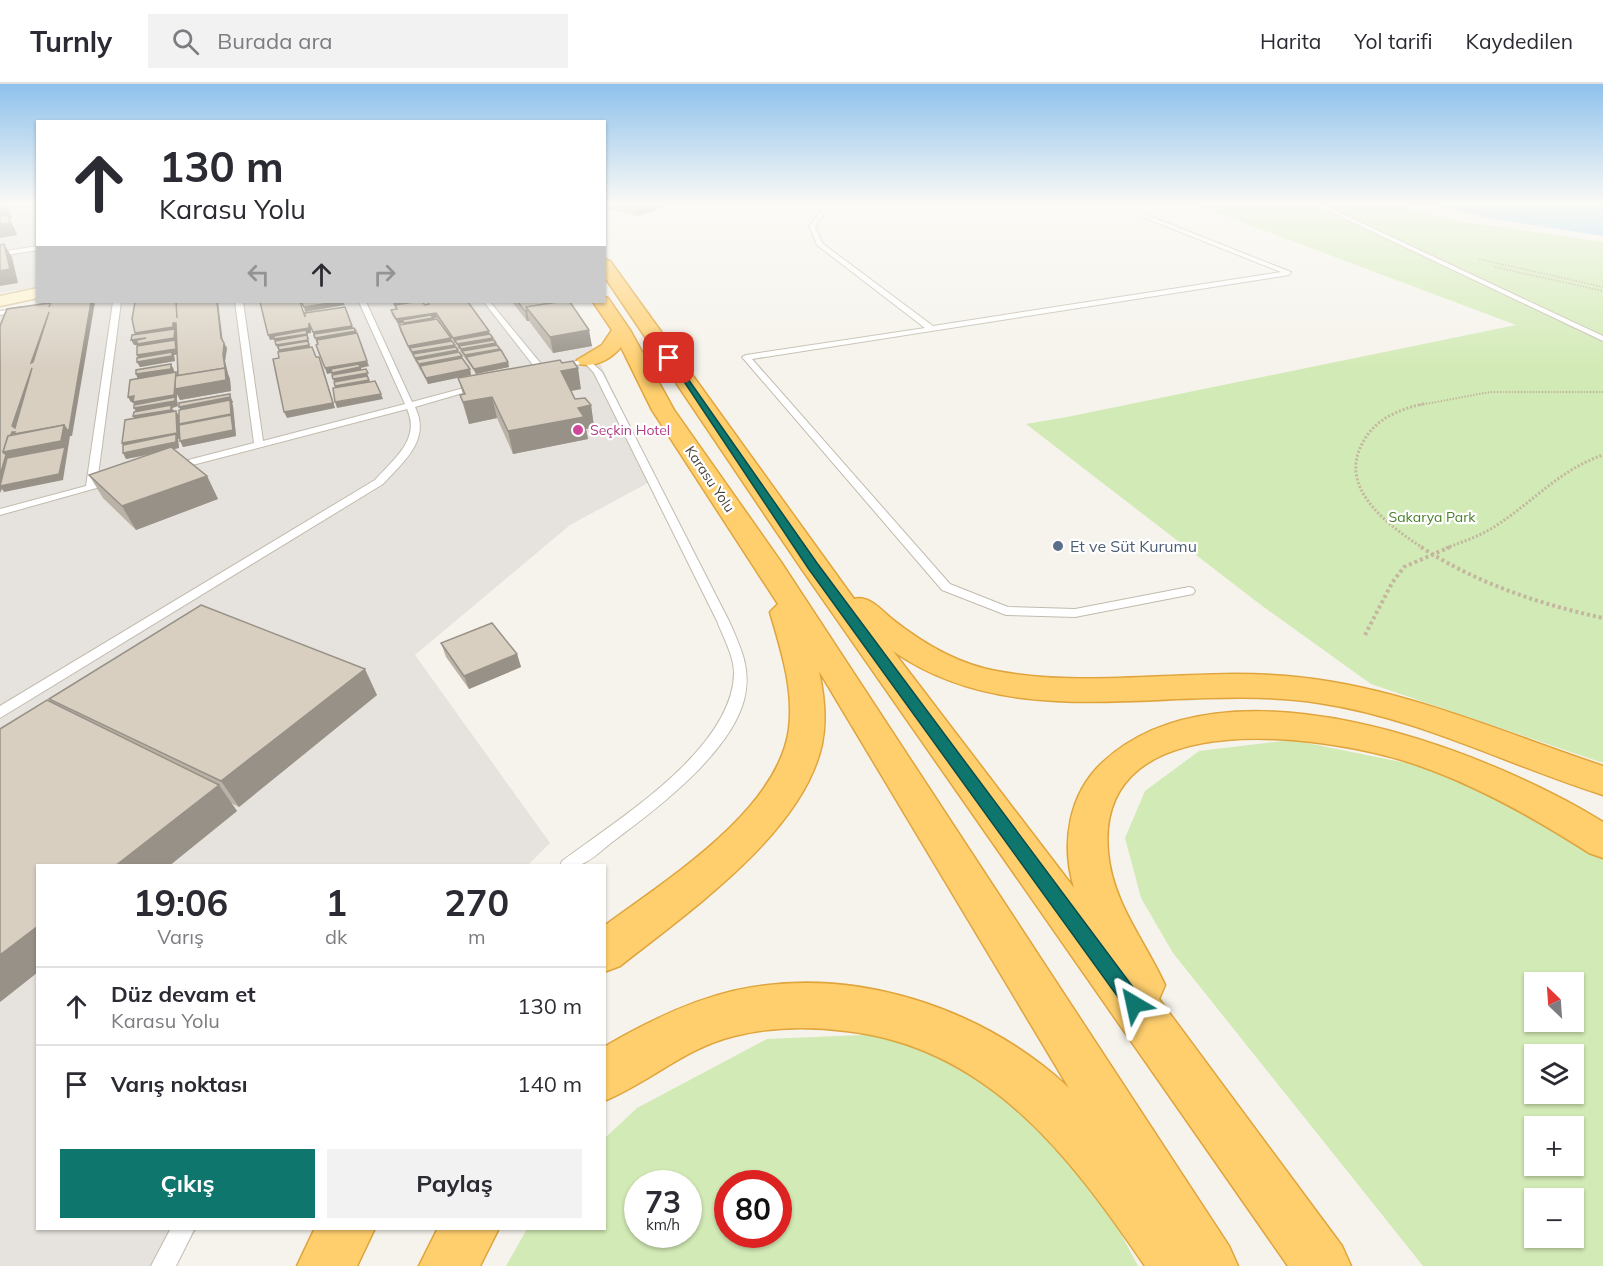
<!DOCTYPE html>
<html lang="tr">
<head>
<meta charset="utf-8">
<style>
	:root { --surface:#fff; --page:#f2f2f3; --text:#2b2b33; --muted:#7c7c81; --line:#e1e1e2; --accent:#0f766e }
	body { margin:0; font-family:Mulish,sans-serif; background:var(--page); color:var(--text); height:100vh; display:flex; flex-direction:column; font-size:22px; white-space:nowrap }
	* { box-sizing:border-box; margin:0 }
	p { font-size:20px; color:var(--muted) }
	.icon { flex:none; width:33px; height:33px; fill:none; stroke:currentColor; stroke-width:2; stroke-linecap:round; stroke-linejoin:round }
	.map { position:relative; flex:1; overflow:hidden }
	.side { position:absolute; left:36px; top:780px; width:570px; height:366px; display:flex; flex-direction:column; background:var(--surface); border-radius:0px; box-shadow:0 2px 4px #0004 }
	.side>* { flex:none }
	.banner { position:absolute; left:36px; top:36px; width:570px; height:183px; border-radius:0px; box-shadow:0 2px 4px #0004; background:#fff; color:var(--text); overflow:hidden }
	.needle { width:39px; rotate:335deg }
	.buttons { position:absolute; left:1524px; top:888px; display:grid; gap:12px }
	.buttons a { display:grid; place-items:center; width:60px; height:60px; border-radius:0px; background:var(--surface); box-shadow:0 2px 4px #0004; font-size:30px }
	.speed { position:absolute; left:624px; top:1086px; display:flex; gap:12px; font-size:30px; font-weight:700; text-align:center }
	.speed>* { display:grid; place-content:center; width:78px; height:78px; border-radius:50%; background:var(--surface); box-shadow:0 2px 4px #0004; line-height:1 }
	.speed small { font-size:15px; font-weight:400 }
	.speed .limit { border:9px solid #d22; background:#fff; color:#111 }
	.pin { position:absolute; display:grid; place-items:center; width:51px; height:51px; color:#fff; margin:-26px; border-radius:12px; box-shadow:0 3px 9px #0006 }
	.me { position:absolute; width:66px; margin:-33px; rotate:324deg; stroke-linejoin:round; filter:drop-shadow(0 0 4px #0008) }
	.turn { display:flex; align-items:center; gap:21px; height:126px; padding:0 24px; font-size:27px }
	.turn .icon { width:78px; height:78px; stroke-width:2.5 }
	.turn b { display:block; font-size:42px; line-height:51px }
	.lanes { display:flex; align-items:center; height:57px; padding:0 24px; background:#0003; justify-content:center; gap:30px; direction:ltr }
	.lanes .off { opacity:.35 }
	.eta { display:flex; justify-content:space-evenly; align-items:center; height:102px; text-align:center }
	.eta b { font-size:36px; font-weight:700; line-height:42px }
	.button { display:flex; gap:12px; margin-top:auto; padding:12px 24px }
	.button a { flex:1; height:69px; border-radius:0px; background:var(--accent); color:#fff; font-size:24px; font-weight:700; line-height:69px; text-align:center }
	.button a+a { background:var(--page); color:var(--text) }
	ul { padding:0; list-style:none }
	li { display:flex; align-items:center; gap:18px; height:78px; padding:0 24px; border-top:2px solid var(--line) }
	li div { flex:1 }
	li b { display:block; font-size:22px }
	li em { font-style:normal }
	header { display:flex; align-items:center; gap:36px; box-sizing:border-box; height:84px; padding:0 30px; background:var(--surface); border-bottom:2px solid var(--line) }
	header strong { font-size:28px }
	nav { display:flex; gap:33px; margin-inline-start:auto; font-size:21px }
	.search { width:420px; height:54px; background:var(--page); display:flex; align-items:center; gap:15px; box-sizing:border-box; padding:0 21px; border-radius:0px; color:var(--muted); font-size:22px }
	.map>svg:first-child { display:block }
	.industrial { fill:#e6e2dd }
	.green { fill:#d2eab5; fill-rule:evenodd }
	.water { fill:#a9d4f2 }
	.lines { fill:none; stroke-linecap:round; stroke-linejoin:round }
	.lane-casing { stroke:#c2bbae; stroke-width:2 }
	.secondary-casing { stroke:#d6c79b; stroke-width:3 }
	.highway-casing { stroke:#e0a43c; stroke-width:3 }
	.path-far3 { stroke:#c4b79f; stroke-width:1.5; stroke-dasharray:1.5 1.5; stroke-linecap:butt }
	.path-far2 { stroke:#c4b79f; stroke-width:2; stroke-dasharray:1.5 1.5; stroke-linecap:butt }
	.path-far1 { stroke:#c4b79f; stroke-width:3; stroke-dasharray:2 2; stroke-linecap:butt }
	.path { stroke:#c4b79f; stroke-width:4; stroke-dasharray:3 3; stroke-linecap:butt }
	.lane { fill:#fff; fill-rule:evenodd }
	.secondary { fill:#fff3cd; fill-rule:evenodd }
	.highway { fill:#ffcf6e; fill-rule:evenodd }
	.wall { fill:#bab2a6 }
	.shaded-wall { fill:#979187 }
	.building { fill:#d8cfc1; stroke:#979187; stroke-width:1.5; fill-rule:evenodd }
	.route { fill:#0f766e; stroke:#0a4d48; stroke-width:1.5 }
	.hotel-dot { fill:#d1479c; stroke:#fff; stroke-width:2 }
	.service-dot { fill:#5c6f8a; stroke:#fff; stroke-width:2 }
	.labels { text-anchor:middle; dominant-baseline:central; stroke-width:4.5; stroke-linejoin:round; paint-order:stroke }
	.far-hotel-label { font-size:14px; fill:#b23c85; stroke:#fff; text-anchor:start }
	.far-street-label { font-size:14px; fill:#4b4439; stroke:#fff }
	.far-park-label { font-size:14px; fill:#4a7f2a; stroke:#fff }
	.service-label { font-size:16px; fill:#4e5e75; stroke:#fff; text-anchor:start }
</style>
</head>
<body>
<header>
<strong>Turnly</strong>
<div class="search"><svg class="icon" aria-label="search" viewBox="0 0 24 24"><circle cx="10" cy="10" r="6"/><path d="M15 15l6 6"/></svg>Burada ara</div>
<nav><a>Harita</a><a>Yol tarifi</a><a>Kaydedilen</a></nav>
</header>
<div class="map">
<svg width="1603" height="1182" viewBox="0 0 1603 1182">
	<rect width="100%" height="100%" fill="#f6f3ec"/>
	<g class="industrial">
		<polygon points="0,119 37,119 37,203 0,209"/>
		<polygon points="49,218 571,218 655,395 570,441 415,571 550,759 527,782 38,782 38,1144 197,1145 173,1182 0,1182 0,226"/>
	</g>
	<g class="green">
		<polygon points="1191,119 1391,119 1451,136 1603,158 1603,679 1371,600 1261,521 1026,340 1067,333 1516,241"/>
		<path d="M1292,656L1426,683L1557,743L1603,771V1182H1423L1173,869L1141,814L1125,754L1145,707L1199,667ZM1534,898H1574V938H1534ZM1534,970H1574V1010H1534ZM1534,1042H1574V1082H1534ZM1534,1114H1574V1154H1534Z"/>
		<path d="M886,950L986,993L1099,1108L1138,1182H506L527,1145L604,1144L605,1054L637,1024L767,955ZM638,1100H688V1150H638ZM728,1100H778V1150H728Z"/>
	</g>
	<polygon class="water" points="1424,119 1603,119 1603,152 1493,135"/>
	<g class="lines">
		<defs>
			<g id="lane">
				<polygon points="828,119 833,119 815,142 822,159 933,242 1281,188 1140,132 1142,129 1291,188 1289,191 752,275 950,500 1008,523 1075,525 1189,503 1193,504 1195,507 1193,510 1075,533 1006,531 942,506 742,273 746,271 925,244 817,161 809,142"/>
				<polygon points="1312,119 1319,119 1603,252 1603,257"/>
				<polygon points="38,162 38,166 0,172 0,168"/>
				<polygon points="113,218 121,218 97,399 113,395 118,398 0,431 0,425 86,402"/>
				<path d="M235,218H243L263,357L405,320L359,218H366L412,318L479,300L483,303L415,323C431,356 404,377 383,400L0,634V622L375,396C394,375 421,355 407,325L177,385H169V381L254,359Z"/>
				<polygon points="484,218 490,218 546,286 546,290 540,290"/>
				<polygon points="22,223 25,223 25,227 0,231 0,227"/>
				<path d="M587,274L602,288L729,537C741,564 752,586 744,616C730,669 658,724 615,756C605,763 594,775 582,780C577,783 566,782 560,782L562,777C617,736 733,665 734,589C734,572 723,553 717,537L594,289L585,279L559,285L555,283Z"/>
				<polygon points="171,1144 195,1144 176,1182 151,1182"/>
			</g>
			<polygon id="secondary" points="38,204 38,214 0,222 0,212"/>
			<g id="highway">
				<path d="M604,175L610,177L854,515C869,511 881,526 892,535C922,559 958,580 996,587C1092,605 1189,584 1286,592C1397,601 1498,647 1603,682V711C1508,681 1419,634 1319,619C1178,597 1019,655 893,567L1074,804C1061,761 1068,710 1103,678C1224,566 1483,664 1603,738V774L1589,769C1536,735 1480,703 1420,682C1332,651 1094,615 1108,768C1112,818 1145,857 1165,901L1159,915L1342,1162L1351,1182H1288L803,487L604,192Z"/>
				<path d="M604,213L608,214L630,246L674,326L781,478L1229,1162L1238,1182H1145C1070,1072 988,963 846,947C809,942 770,943 734,952C685,964 650,998 604,1017V963C645,939 687,918 733,907C851,880 982,923 1069,1004L819,587C824,610 827,636 822,660C803,749 688,828 620,882L604,888V842C666,796 778,727 789,645C794,605 781,566 770,528L778,520L652,326L621,263C611,275 595,284 580,280L577,276L602,261L612,246L593,218H604Z"/>
				<polygon points="315,1144 375,1144 357,1182 297,1182"/>
				<polygon points="438,1144 499,1144 480,1182 419,1182"/>
			</g>
		</defs>
		<use href="#lane" class="lane-casing"/>
		<use href="#secondary" class="secondary-casing"/>
		<use href="#highway" class="highway-casing"/>
		<g class="path-far3">
			<polyline points="1479,175 1603,203"/>
			<polyline points="1495,183 1603,207"/>
		</g>
		<polyline class="path-far2" points="1420,321 1490,308 1603,308"/>
		<g class="path-far1">
			<path d="M1423,464C1389,442 1338,405 1362,360C1375,334 1398,326 1426,319"/>
			<path d="M1446,464C1462,458 1480,452 1494,443C1532,419 1559,386 1603,371"/>
		</g>
		<g class="path">
			<path d="M1421,463C1476,499 1539,520 1603,534"/>
			<polyline points="1365,551 1392,499 1404,483 1450,463"/>
		</g>
		<use href="#lane" class="lane"/>
		<use href="#secondary" class="secondary"/>
		<use href="#highway" class="highway"/>
	</g>
	<g class="wall">
		<polygon points="606,119 665,119 665,123 637,132 607,125"/>
		<polygon points="135,218 223,257 227,264 225,277 228,290 230,295 231,307 180,316 177,310 177,316 178,322 172,324 174,327 179,332 232,315 233,319 232,319 233,322 236,352 183,363 180,355 178,355 179,364 174,365 207,392 218,415 136,446 103,414 89,391 153,370 126,375 122,359 134,334 136,327 133,318 131,318 128,313 138,294 174,286 174,289 177,292 177,270 174,271 175,277 140,283 137,278 138,273 137,271 137,261 134,261 135,251"/>
		<polygon points="392,218 422,218 425,221 428,220 427,218 468,218 508,278 509,283 476,290 460,267 460,265 459,265 456,259 455,259 437,234 434,234 451,254 455,263 470,285 471,291 428,300 410,267 400,247 399,241 404,241 403,239 398,240 392,231 391,226 396,225"/>
		<polygon points="512,218 571,218 592,262 553,269 529,237 527,237"/>
		<polygon points="458,294 581,305 571,307 575,315 591,321 594,343 586,345 588,355 513,370 497,334 469,340 460,311 463,311"/>
		<polygon points="441,559 517,570 521,583 469,605 446,573"/>
		<polygon points="377,611 239,723 231,719 237,727 169,782 38,782 38,888 0,918 52,619 49,615"/>
	</g>
	<g class="shaded-wall">
		<polygon points="5,119 8,119 12,134 9,134 14,143 17,151 0,154 0,122"/>
		<polygon points="636,119 665,119 665,123 637,132"/>
		<polygon points="4,160 12,173 18,199 0,202 0,187"/>
		<polygon points="91,218 95,218 72,352 70,352 63,396 4,408 2,405 0,409 0,391 3,368 12,348"/>
		<polygon points="217,218 218,218 223,259 221,254"/>
		<polygon points="336,218 343,218 345,221 305,228 304,223"/>
		<polygon points="401,218 422,218 395,221 396,224 394,219"/>
		<polygon points="525,227 527,227 529,237 527,237"/>
		<polygon points="49,228 34,284 31,279"/>
		<polygon points="436,229 437,234 434,234 435,239 406,244 402,236 403,239 398,240 396,235"/>
		<polygon points="176,239 179,244 176,244 176,247 177,250 178,270 174,271 175,277 140,283 137,278 140,277 137,271 139,265 137,261 134,261 131,256 146,254 137,254 135,249"/>
		<polygon points="309,239 311,244 311,249 270,256 268,251"/>
		<polygon points="352,242 354,247 314,254 313,248"/>
		<polygon points="589,246 592,262 553,269 550,253"/>
		<polygon points="356,247 357,253 317,260 315,254"/>
		<polygon points="489,247 490,253 455,256 456,259 455,259 453,254"/>
		<polygon points="307,250 309,255 276,261 274,255"/>
		<polygon points="451,254 452,260 410,264 410,267 408,262"/>
		<polygon points="493,254 494,259 459,262 460,265 459,265 457,260"/>
		<polygon points="308,256 311,266 281,271 276,261"/>
		<polygon points="224,259 227,264 225,277 228,290 230,295 231,307 180,316 177,310 177,316 178,322 172,324 174,327 136,338 133,332 137,330 134,324 136,324 133,318 176,288 178,294 223,271"/>
		<polygon points="496,259 498,264 462,267 463,271 461,265"/>
		<polygon points="455,261 456,266 413,270 414,274 412,268"/>
		<polygon points="500,265 501,270 466,273 467,277 465,271"/>
		<polygon points="458,266 459,272 416,276 417,279 415,274"/>
		<polygon points="462,272 463,278 420,282 420,286 419,280"/>
		<polygon points="367,277 369,282 361,284 362,289 334,294 332,289 327,290 325,284"/>
		<polygon points="321,278 335,324 287,334 284,328"/>
		<polygon points="508,278 509,283 476,290 474,285"/>
		<polygon points="171,280 174,286 174,290 138,296 136,290"/>
		<polygon points="32,284 16,348 12,342"/>
		<polygon points="578,284 581,305 565,308 561,287"/>
		<polygon points="366,285 369,295 336,301 333,295"/>
		<polygon points="470,285 471,291 428,300 426,294"/>
		<polygon points="369,296 371,302 337,308 335,302"/>
		<polygon points="230,310 233,319 232,319 233,322 236,352 183,363 180,357 233,346 232,336 182,345 179,340 180,355 178,355 179,364 126,375 123,369 176,358 176,355 125,365 122,359 177,349 176,327 179,332 179,340 231,330 230,320 182,329 179,323 230,313"/>
		<polygon points="381,310 383,315 337,324 335,318"/>
		<polygon points="134,312 137,317 131,318 128,313"/>
		<polygon points="492,313 497,334 469,340 463,318"/>
		<polygon points="591,321 594,343 586,345 588,355 513,370 508,347 578,324"/>
		<polygon points="207,392 218,415 136,446 122,422"/>
		<polygon points="517,570 521,583 469,605 464,592"/>
		<polygon points="365,585 377,611 239,723 221,697"/>
		<polygon points="219,701 237,727 169,782 115,782"/>
		<polygon points="38,842 38,888 0,918 0,871"/>
	</g>
	<g class="building">
		<polygon points="0,119 5,119 5,121 0,122"/>
		<polygon points="8,131 10,139 0,140 0,132"/>
		<polygon points="4,160 10,185 0,187 0,161"/>
		<path d="M51,218H91L69,346H67L64,341L14,350L15,348H12L11,351L8,352L3,368L6,371L0,391V242L7,225L50,219L49,223ZM49,228L33,278L31,279ZM32,284L15,344L12,342Z"/>
		<polygon points="135,218 176,218 177,234 176,218 217,218 221,254 224,259 223,271 225,284 178,292 176,239 173,239 173,243 135,249 132,235"/>
		<polygon points="260,218 300,218 305,233 305,229 345,223 352,242 313,248 309,239 309,244 268,251"/>
		<polygon points="301,218 336,218 304,223"/>
		<polygon points="414,218 422,218 425,221 429,220 428,218 468,218 489,247 453,254 436,229 396,235 391,226 397,225 395,221"/>
		<polygon points="518,218 558,218 526,223 527,227 525,227"/>
		<polygon points="558,218 570,218 589,246 550,253 526,223"/>
		<polygon points="431,231 433,234 404,239 402,236"/>
		<polygon points="437,235 451,254 408,262 399,241"/>
		<polygon points="354,244 356,247 315,254 314,250"/>
		<polygon points="175,245 174,254 137,260 137,256 146,254 131,256 132,251"/>
		<polygon points="306,246 307,250 274,255 274,252"/>
		<polygon points="357,249 367,277 325,284 316,261 318,260 317,256"/>
		<polygon points="490,250 493,254 457,260 455,256"/>
		<polygon points="307,251 308,256 276,261 275,257"/>
		<polygon points="175,256 176,265 137,271 137,262"/>
		<polygon points="494,256 496,259 461,265 459,262"/>
		<polygon points="308,257 309,261 279,266 278,262"/>
		<polygon points="452,257 455,261 412,268 410,264"/>
		<polygon points="497,261 500,265 465,271 462,267"/>
		<polygon points="312,263 316,273 319,273 333,319 284,328 273,275 279,274 278,268"/>
		<polygon points="456,263 458,266 415,274 413,270"/>
		<polygon points="501,266 508,278 474,285 466,273"/>
		<polygon points="172,268 172,272 137,278 137,274"/>
		<polygon points="459,268 462,272 419,280 416,276"/>
		<polygon points="462,274 470,285 426,294 420,282"/>
		<polygon points="560,276 562,279 573,277 578,284 561,287 575,315 585,314 591,321 578,324 584,333 508,347 492,313 463,318 460,311 465,310 458,294"/>
		<polygon points="171,280 171,285 136,290 136,286"/>
		<polygon points="359,280 360,283 332,289 331,285"/>
		<polygon points="225,284 226,296 175,305 175,292"/>
		<polygon points="366,285 368,289 333,295 332,291"/>
		<polygon points="176,288 174,311 133,318 134,312 128,313 130,296"/>
		<polygon points="367,292 369,296 335,302 334,298"/>
		<polygon points="375,297 381,310 335,318 333,304"/>
		<polygon points="230,310 230,313 179,323 179,319"/>
		<polygon points="175,313 175,317 134,324 134,321"/>
		<polygon points="230,316 231,330 179,340 179,326"/>
		<polygon points="171,321 171,326 133,332 134,328"/>
		<polygon points="176,327 177,349 122,359 125,336"/>
		<polygon points="231,331 233,346 180,357 179,341"/>
		<polygon points="64,341 61,357 3,368 8,352"/>
		<polygon points="176,350 176,358 123,369 123,361"/>
		<polygon points="65,363 59,390 0,402 7,374"/>
		<polygon points="171,363 207,392 122,422 89,391"/>
		<polygon points="201,521 365,585 221,697 49,615"/>
		<polygon points="492,539 517,570 464,592 441,559"/>
		<polygon points="47,616 219,701 115,782 38,782 38,842 0,871 0,645"/>
	</g>
	<linearGradient id="sky" x2="0" y2="1"><stop stop-color="#8fc1ec"/><stop offset="0.42" stop-color="#fbfaf6"/><stop offset="1" stop-color="#fbfaf6" stop-opacity="0"/></linearGradient>
	<rect width="1603" height="285" fill="url(#sky)"/>
	<polygon class="route" points="667,272 672,272 817,479 1141,914 1144,920 1141,927 1134,930 1128,927 808,484"/>
	<circle class="hotel-dot" cx="578" cy="346" r="6"/>
	<circle class="service-dot" cx="1058" cy="462" r="6"/>
	<g class="labels">
		<g class="far-hotel-label">
			<text x="590" y="346">Seçkin Hotel</text>
		</g>
		<g class="far-street-label">
			<text transform="translate(710 395) rotate(56)">Karasu Yolu</text>
		</g>
		<g class="far-park-label">
			<text x="1432" y="433">Sakarya Park</text>
		</g>
		<g class="service-label">
			<text x="1070" y="462">Et ve Süt Kurumu</text>
		</g>
	</g>
</svg>
<div class="buttons">
<a><svg class="needle" viewBox="-14 -14 28 28"><path d="M0-13l5 13h-10z" fill="#e53935"/><path d="M0 13l5-13h-10z" fill="#7c7c81"/></svg></a>
<a><svg class="icon" aria-label="layers" viewBox="0 0 24 24"><path d="M12 4l9 5-9 5-9-5zM3 14l9 5 9-5"/></svg></a>
<a>+</a>
<a>−</a>
</div>
<div class="speed"><div>73<small>km/h</small></div><div class="limit">80</div></div>
<div class="pin" style="left:669px;top:274px;background:#d93025"><svg class="icon" aria-label="arrive" viewBox="0 0 24 24"><path d="M6 21V4h12l-3 4 3 4H6"/></svg></div>
<svg class="me" style="left:1134px;top:920px" viewBox="-20 -20 40 40"><path d="M0-17L14 15 0 8-14 15z" fill="#0f766e" stroke="#fff" stroke-width="4"/></svg>
<div class="banner">
<div class="turn"><svg class="icon" aria-label="ahead" viewBox="0 0 24 24"><path d="M12 20V5M6 11l6-6 6 6"/></svg><div><b>130 m</b>Karasu Yolu</div></div>
<div class="lanes"><svg class="icon off" aria-label="left" viewBox="0 0 24 24"><path d="M17 20v-9H6M10 6l-5 5 5 5"/></svg><svg class="icon" aria-label="ahead" viewBox="0 0 24 24"><path d="M12 20V5M6 11l6-6 6 6"/></svg><svg class="icon off" aria-label="right" viewBox="0 0 24 24"><path d="M7 20v-9h11M14 6l5 5-5 5"/></svg></div>
</div>
<section class="side">
<div class="eta">
<div><b>19:06</b><p>Varış</p></div>
<div><b>1</b><p>dk</p></div>
<div><b>270</b><p>m</p></div>
</div>
<ul>
<li><svg class="icon" aria-label="ahead" viewBox="0 0 24 24"><path d="M12 20V5M6 11l6-6 6 6"/></svg><div><b>Düz devam et</b><p>Karasu Yolu</p></div><em>130 m</em></li>
<li><svg class="icon" aria-label="arrive" viewBox="0 0 24 24"><path d="M6 21V4h12l-3 4 3 4H6"/></svg><div><b>Varış noktası</b></div><em>140 m</em></li>
</ul>
<div class="button"><a>Çıkış</a><a>Paylaş</a></div>
</section>
</div>
</body>
</html>
